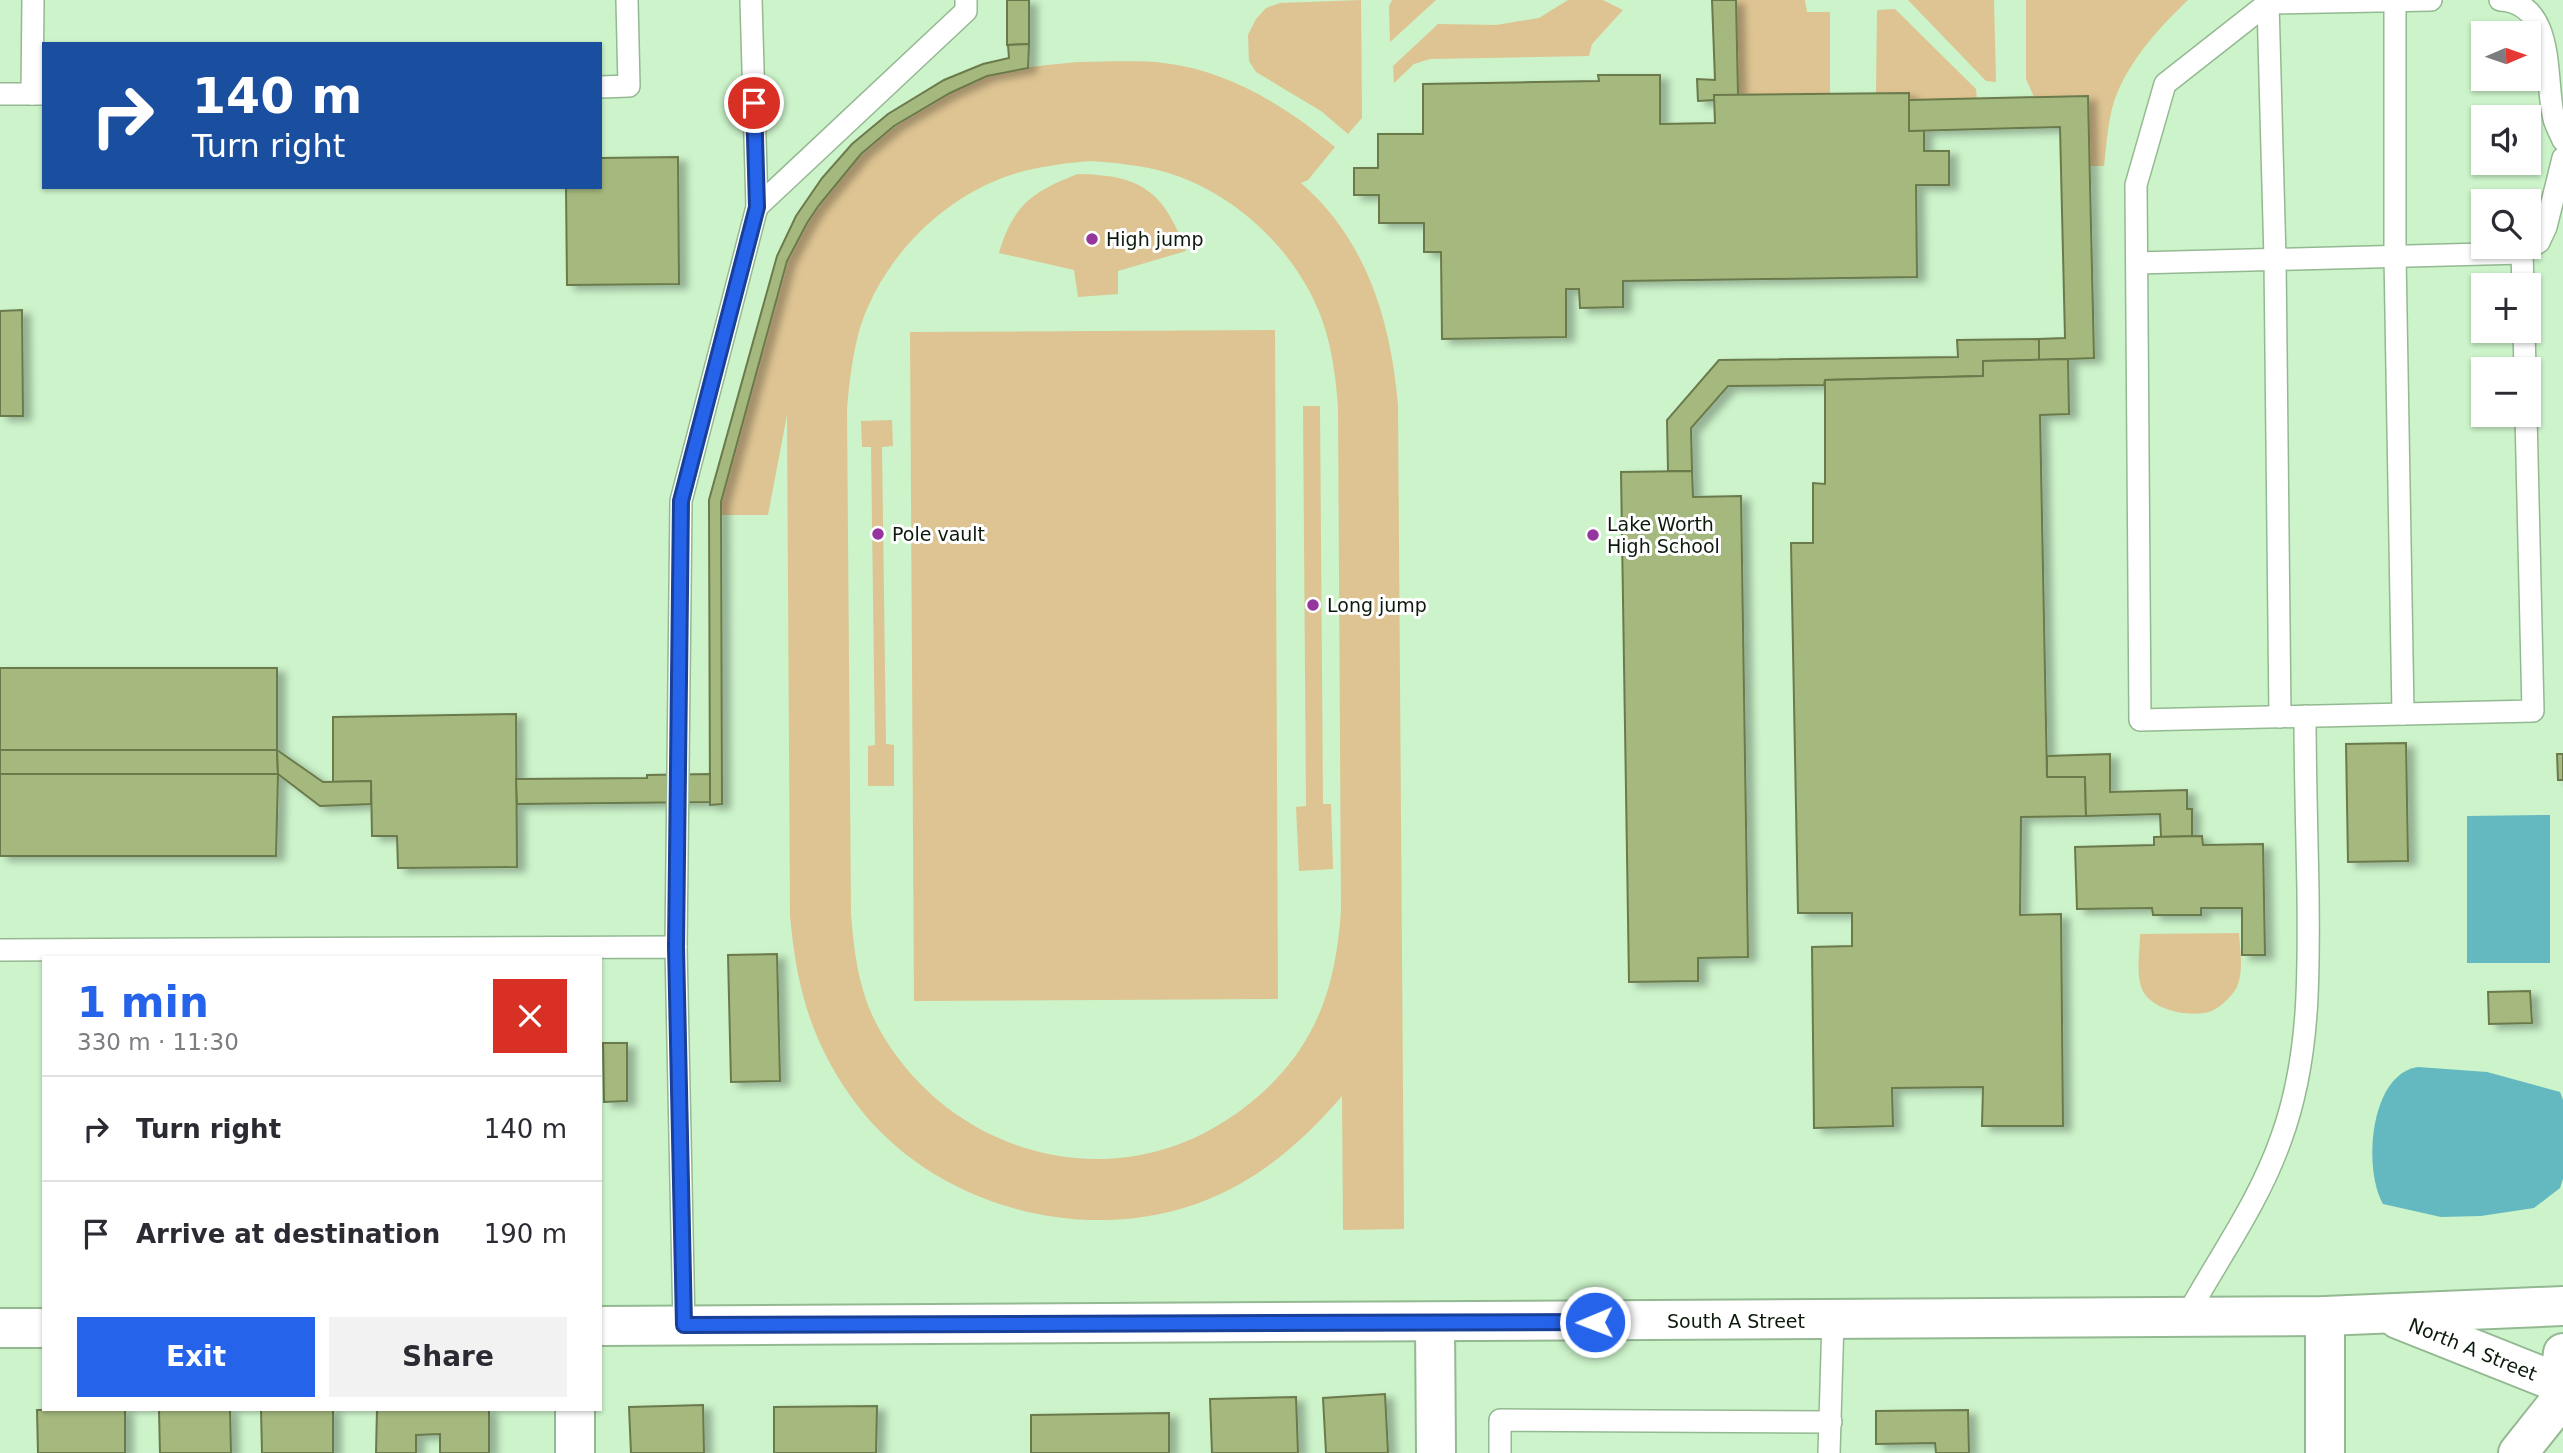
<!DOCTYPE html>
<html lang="en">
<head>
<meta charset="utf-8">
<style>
	:root { --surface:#fff; --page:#f2f2f3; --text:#2b2b33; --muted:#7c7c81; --line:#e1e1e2; --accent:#2563eb }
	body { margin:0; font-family:"DejaVu Sans",sans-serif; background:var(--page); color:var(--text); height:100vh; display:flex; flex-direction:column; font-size:26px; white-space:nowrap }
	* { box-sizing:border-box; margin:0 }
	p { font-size:23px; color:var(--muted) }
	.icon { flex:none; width:38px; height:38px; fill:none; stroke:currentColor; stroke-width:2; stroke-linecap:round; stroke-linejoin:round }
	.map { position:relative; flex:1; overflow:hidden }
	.drawer { position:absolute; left:42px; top:956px; width:560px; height:455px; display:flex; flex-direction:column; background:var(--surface); border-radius:0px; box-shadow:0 2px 5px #0004 }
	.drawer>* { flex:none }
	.hud { position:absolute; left:42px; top:42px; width:560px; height:147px; border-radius:0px; box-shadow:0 2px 5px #0004; background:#1a4fa0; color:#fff; overflow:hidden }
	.needle { width:46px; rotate:88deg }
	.tools { position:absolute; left:2471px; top:21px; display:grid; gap:14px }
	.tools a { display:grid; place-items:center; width:70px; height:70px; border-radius:0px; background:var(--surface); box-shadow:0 2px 5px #0004; font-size:35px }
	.pin { position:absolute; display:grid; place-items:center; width:60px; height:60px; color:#fff; margin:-30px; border:4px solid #fff; border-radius:50%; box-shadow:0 2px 7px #0007 }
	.me { position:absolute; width:77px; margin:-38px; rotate:269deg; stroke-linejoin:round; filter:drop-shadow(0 0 5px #0008) }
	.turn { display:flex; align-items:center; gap:24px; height:147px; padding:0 35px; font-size:32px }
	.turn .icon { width:91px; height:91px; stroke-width:2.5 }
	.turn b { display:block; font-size:49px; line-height:60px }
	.round { display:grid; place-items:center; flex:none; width:74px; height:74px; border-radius:0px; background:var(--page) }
	.overview { display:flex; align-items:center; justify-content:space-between; height:119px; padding:0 35px }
	h1 { font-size:42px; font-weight:800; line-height:52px; color:var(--accent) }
	.action { display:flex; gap:14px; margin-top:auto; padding:14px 35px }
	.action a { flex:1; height:80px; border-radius:0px; background:var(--accent); color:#fff; font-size:28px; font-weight:800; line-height:80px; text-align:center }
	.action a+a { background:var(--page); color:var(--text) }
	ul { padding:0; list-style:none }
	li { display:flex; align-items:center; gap:21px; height:105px; padding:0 35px; border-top:2px solid var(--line) }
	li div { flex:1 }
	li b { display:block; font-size:26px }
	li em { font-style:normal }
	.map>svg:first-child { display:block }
	.green { fill:#dec492; fill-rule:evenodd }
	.water { fill:#64b9c1 }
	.building { fill:#a5b97e; stroke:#6b7a4c; stroke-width:2; filter:url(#shadow) }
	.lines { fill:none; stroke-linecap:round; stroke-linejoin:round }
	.lane-casing { stroke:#94b992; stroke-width:24 }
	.street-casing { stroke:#94b992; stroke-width:42 }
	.secondary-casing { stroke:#94b992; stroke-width:42 }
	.primary-casing { stroke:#94b992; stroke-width:42 }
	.lane { stroke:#fff; stroke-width:21 }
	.street { stroke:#fff; stroke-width:38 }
	.secondary { stroke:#fff; stroke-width:38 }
	.primary { stroke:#fff; stroke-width:38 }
	.route-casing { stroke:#184099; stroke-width:18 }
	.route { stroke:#2563eb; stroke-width:12 }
	.poi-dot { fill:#95369f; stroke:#fff; stroke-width:2.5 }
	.labels { text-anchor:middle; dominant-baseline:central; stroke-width:6; stroke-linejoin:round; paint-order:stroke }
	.poi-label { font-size:19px; fill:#0c1a0c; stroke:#fff; text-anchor:start }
	.street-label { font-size:19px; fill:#0c1a0c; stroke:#fff }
</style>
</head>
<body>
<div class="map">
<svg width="2563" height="1453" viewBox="0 0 2563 1453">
	<defs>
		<filter id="shadow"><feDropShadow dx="8" dy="4.5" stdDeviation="3.5" flood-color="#0004"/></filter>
	</defs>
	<rect width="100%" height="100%" fill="#ccf3ca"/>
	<g class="green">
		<polygon points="1361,0 1362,118 1348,134 1321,111 1256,72 1249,61 1248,35 1256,19 1266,8 1280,3"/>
		<polygon points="1392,0 1436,0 1390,42 1389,6"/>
		<polygon points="1568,0 1603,0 1623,10 1592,44 1589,56 1430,59 1414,64 1394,83 1393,66 1438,24 1496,25 1539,18"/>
		<polygon points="1736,0 1805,0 1807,12 1830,12 1830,94 1738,95"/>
		<polygon points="1908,0 1994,0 1996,82 1986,81"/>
		<path d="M2026,0H2188C2160,27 2134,55 2118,91C2108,113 2107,142 2104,166H2089L2087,96L2034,97L2026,79Z"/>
		<polygon points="1895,9 1976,89 1977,99 1909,100 1908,93 1876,93 1877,10"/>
		<path d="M1078,62C1106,62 1136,60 1164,63C1230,71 1285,106 1335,147L1308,180L1301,183C1367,240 1391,322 1398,405L1404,1229L1343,1230L1342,1096C1311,1132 1279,1162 1238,1185C1110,1257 931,1214 849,1094C809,1036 796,983 790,915L787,415L768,515H721V502C735,449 750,396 764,343C771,316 777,288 787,261C818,182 908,101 989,76C1018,67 1049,65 1078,62ZM1091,161C1116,163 1140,165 1165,172C1238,193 1305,258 1326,332C1333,356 1336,381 1338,406L1341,911C1338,951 1332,989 1314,1025C1295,1064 1263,1097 1225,1121C1104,1199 947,1152 878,1027C859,992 854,953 851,914L847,409C849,384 852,360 858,335C878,261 944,194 1017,173C1041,166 1066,163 1091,161Z"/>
		<path d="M1078,174C1141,175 1164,191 1186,251L1118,271V294L1078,297L1074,270L999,253C1013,205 1033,191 1078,174Z"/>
		<polygon points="1275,330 1278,999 914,1001 910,332"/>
		<polygon points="1303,406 1320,406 1323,804 1331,804 1333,869 1299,871 1296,807 1306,806"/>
		<polygon points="892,420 893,446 882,447 886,744 894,745 894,786 868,786 868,746 875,745 871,447 862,447 861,421"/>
		<path d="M2239,933C2240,950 2244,970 2237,987C2232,996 2219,1009 2209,1012C2189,1017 2156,1011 2144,993C2135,978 2140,951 2140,934Z"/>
	</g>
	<g class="water">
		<polygon points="2550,815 2550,963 2467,963 2467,816"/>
		<path d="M2418,1067L2487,1072L2560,1092L2563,1100V1179L2560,1188L2534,1208L2481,1216L2441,1217L2383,1204C2363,1170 2369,1074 2418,1067Z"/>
	</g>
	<g class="building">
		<polygon points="1007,0 1029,0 1029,44 1007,45"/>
		<polygon points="1712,0 1736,0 1738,95 1714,95 1715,100 1698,101 1697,79 1715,80"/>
		<polygon points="1029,44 1028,68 987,76 950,93 894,126 861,154 819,205 807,223 787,261 721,502 722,804 710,805 709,500 777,256 796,216 822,178 852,144 888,114 944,80 983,64 1009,58 1008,45"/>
		<polygon points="1598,75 1660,75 1660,124 1715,123 1714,95 1909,93 1909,131 1924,130 1924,151 1949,151 1949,185 1916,185 1917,277 1623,281 1623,307 1580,308 1579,289 1566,289 1566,337 1442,339 1441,252 1424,252 1424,223 1379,223 1379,195 1354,195 1354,168 1378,168 1378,134 1423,134 1423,84 1599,81"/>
		<polygon points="2088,96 2094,358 2039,360 2039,339 2065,338 2060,127 1909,131 1909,100"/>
		<polygon points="678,157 679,284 567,285 566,187 600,187 600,158"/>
		<polygon points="22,310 23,416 0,416 0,311"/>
		<polygon points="2039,339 2039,360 1983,361 1983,376 1825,380 1824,385 1728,386 1691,428 1692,471 1668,471 1667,420 1719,360 1958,357 1957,340"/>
		<polygon points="2068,359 2069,414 2040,415 2047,777 2085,777 2086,816 2021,817 2020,915 2061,914 2063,1126 1982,1126 1983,1087 1892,1088 1893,1126 1814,1128 1812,947 1852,946 1852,913 1798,913 1791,543 1813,543 1813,483 1825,484 1825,380 1983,376 1983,361"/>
		<polygon points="1692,471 1693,497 1741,496 1748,957 1698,958 1698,981 1629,982 1621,472"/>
		<rect x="0" y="668" width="277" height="82"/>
		<polygon points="516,714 517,867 398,868 397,836 372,836 371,781 333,782 333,717"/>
		<polygon points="2406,743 2408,861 2348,862 2346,744"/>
		<polygon points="0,750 277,750 278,774 0,774"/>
		<polygon points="277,750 323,782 371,781 371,804 320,806 278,774"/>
		<polygon points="2110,754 2110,792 2187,790 2187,809 2192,809 2192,836 2161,837 2160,814 2086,816 2085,777 2047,777 2047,756"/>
		<polygon points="2557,754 2563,754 2563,780 2558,780"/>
		<polygon points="0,774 278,774 276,856 0,856"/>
		<polygon points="710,774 710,802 517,804 516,779 647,778 647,775"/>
		<polygon points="2202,836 2203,845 2263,844 2265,955 2242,955 2242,908 2201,908 2201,915 2153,915 2152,908 2077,909 2075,847 2154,845 2154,837"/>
		<polygon points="777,954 780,1081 731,1082 728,955"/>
		<polygon points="2530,991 2532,1023 2489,1024 2488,992"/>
		<polygon points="603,1043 627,1043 627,1101 604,1102"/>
		<polygon points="1385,1394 1388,1453 1326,1453 1323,1398"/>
		<polygon points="1296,1397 1298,1453 1212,1453 1210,1399"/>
		<polygon points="703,1405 704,1453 631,1453 629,1407"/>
		<polygon points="877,1406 876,1453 774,1453 774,1407"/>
		<polygon points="125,1409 125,1453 38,1453 37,1410"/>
		<polygon points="230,1409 231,1453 160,1453 159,1410"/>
		<polygon points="261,1409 333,1409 333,1453 262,1453"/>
		<polygon points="377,1409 489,1409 489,1453 440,1453 440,1434 416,1435 416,1453 376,1453"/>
		<polygon points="1968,1410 1969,1453 1936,1453 1935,1443 1876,1444 1876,1411"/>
		<polygon points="1169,1413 1169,1453 1031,1453 1031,1415"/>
	</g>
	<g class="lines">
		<defs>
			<g id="lane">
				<polyline points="2395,0 2395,256 2403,714"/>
				<polyline points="2431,0 2268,3 2165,84 2136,185 2140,720 2533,711 2526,415"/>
				<path d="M2500,0C2557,3 2544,80 2554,119C2556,126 2560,133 2563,140"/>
				<polyline points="2268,3 2275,259 2280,717"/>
				<polyline points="600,87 629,86 627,0"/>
				<polyline points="0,94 44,94"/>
				<polyline points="32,94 33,0"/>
				<polyline points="757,207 966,11 966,0"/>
				<polyline points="2522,253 2523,285"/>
				<polyline points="2137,263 2522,253 2539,242 2546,227 2563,158"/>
				<polyline points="2524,331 2525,369"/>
				<polyline points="676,947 681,501 757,207 751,0"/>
				<polyline points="0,950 676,947 684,1325"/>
				<path d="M2186,1317C2219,1257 2258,1204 2281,1139C2310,1060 2309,975 2308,892C2307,833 2305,774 2305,716"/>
				<polyline points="1500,1453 1500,1420 1831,1422"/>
				<polyline points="1829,1453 1833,1320"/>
			</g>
			<g id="street">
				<polyline points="1435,1323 1436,1453"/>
				<polyline points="575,1409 575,1453"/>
			</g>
			<g id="secondary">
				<polyline points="2398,1319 2559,1383"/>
				<polyline points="600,1326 2325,1316 2563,1306"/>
				<polyline points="0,1328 44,1328"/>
				<polyline points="2325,1453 2325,1316"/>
			</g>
			<g id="primary">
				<polyline points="2563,1353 2559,1383 2563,1403"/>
				<polyline points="2518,1453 2561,1399"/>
			</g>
		</defs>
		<use href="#lane" class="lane-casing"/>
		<use href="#street" class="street-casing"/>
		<use href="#secondary" class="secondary-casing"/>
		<use href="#primary" class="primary-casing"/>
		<use href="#lane" class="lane"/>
		<use href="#street" class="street"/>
		<use href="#secondary" class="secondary"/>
		<use href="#primary" class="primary"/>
	</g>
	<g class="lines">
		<defs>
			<polyline id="route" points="754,103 757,207 681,501 676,947 684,1325 1595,1322"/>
		</defs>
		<use href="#route" class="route-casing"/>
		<use href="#route" class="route"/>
	</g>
	<g class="poi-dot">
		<circle cx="1092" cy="239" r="7"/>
		<circle cx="878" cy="534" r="7"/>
		<circle cx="1593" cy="535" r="7"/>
		<circle cx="1313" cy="605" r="7"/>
	</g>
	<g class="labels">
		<g class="poi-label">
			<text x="1106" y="239">High jump</text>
			<text x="1607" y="524">Lake Worth<tspan x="1607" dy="22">High School</tspan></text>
			<text x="892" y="534">Pole vault</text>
			<text x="1327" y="605">Long jump</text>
		</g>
		<g class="street-label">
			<text x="1736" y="1321">South A Street</text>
			<text transform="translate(2473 1349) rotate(22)">North A Street</text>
		</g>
	</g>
</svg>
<div class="tools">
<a><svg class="needle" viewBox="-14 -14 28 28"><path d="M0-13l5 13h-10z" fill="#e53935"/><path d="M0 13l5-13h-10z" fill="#7c7c81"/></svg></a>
<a><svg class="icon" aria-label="sound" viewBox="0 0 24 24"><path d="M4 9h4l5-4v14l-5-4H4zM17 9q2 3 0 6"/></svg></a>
<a><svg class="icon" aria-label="search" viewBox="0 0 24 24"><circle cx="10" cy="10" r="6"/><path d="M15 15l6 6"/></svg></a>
<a>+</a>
<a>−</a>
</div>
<div class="pin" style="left:754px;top:103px;background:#d93025"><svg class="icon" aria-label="arrive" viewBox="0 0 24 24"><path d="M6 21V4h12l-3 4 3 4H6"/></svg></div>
<svg class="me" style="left:1595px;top:1322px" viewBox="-20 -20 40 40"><circle r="17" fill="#2563eb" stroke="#fff" stroke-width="3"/><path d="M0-11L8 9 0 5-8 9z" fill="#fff"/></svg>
<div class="hud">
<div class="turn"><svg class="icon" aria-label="right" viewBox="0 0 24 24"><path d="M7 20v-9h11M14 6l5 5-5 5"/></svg><div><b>140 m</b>Turn right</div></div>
</div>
<section class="drawer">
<div class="overview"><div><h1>1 min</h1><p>330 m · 11:30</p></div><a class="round" style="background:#d93025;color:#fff"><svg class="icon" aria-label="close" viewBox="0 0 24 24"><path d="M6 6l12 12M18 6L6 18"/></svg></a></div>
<ul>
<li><svg class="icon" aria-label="right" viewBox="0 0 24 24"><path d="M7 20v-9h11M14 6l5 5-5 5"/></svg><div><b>Turn right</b></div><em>140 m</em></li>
<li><svg class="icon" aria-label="arrive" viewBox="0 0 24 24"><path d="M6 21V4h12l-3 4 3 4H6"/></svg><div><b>Arrive at destination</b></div><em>190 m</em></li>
</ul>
<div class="action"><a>Exit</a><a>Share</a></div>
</section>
</div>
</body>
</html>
